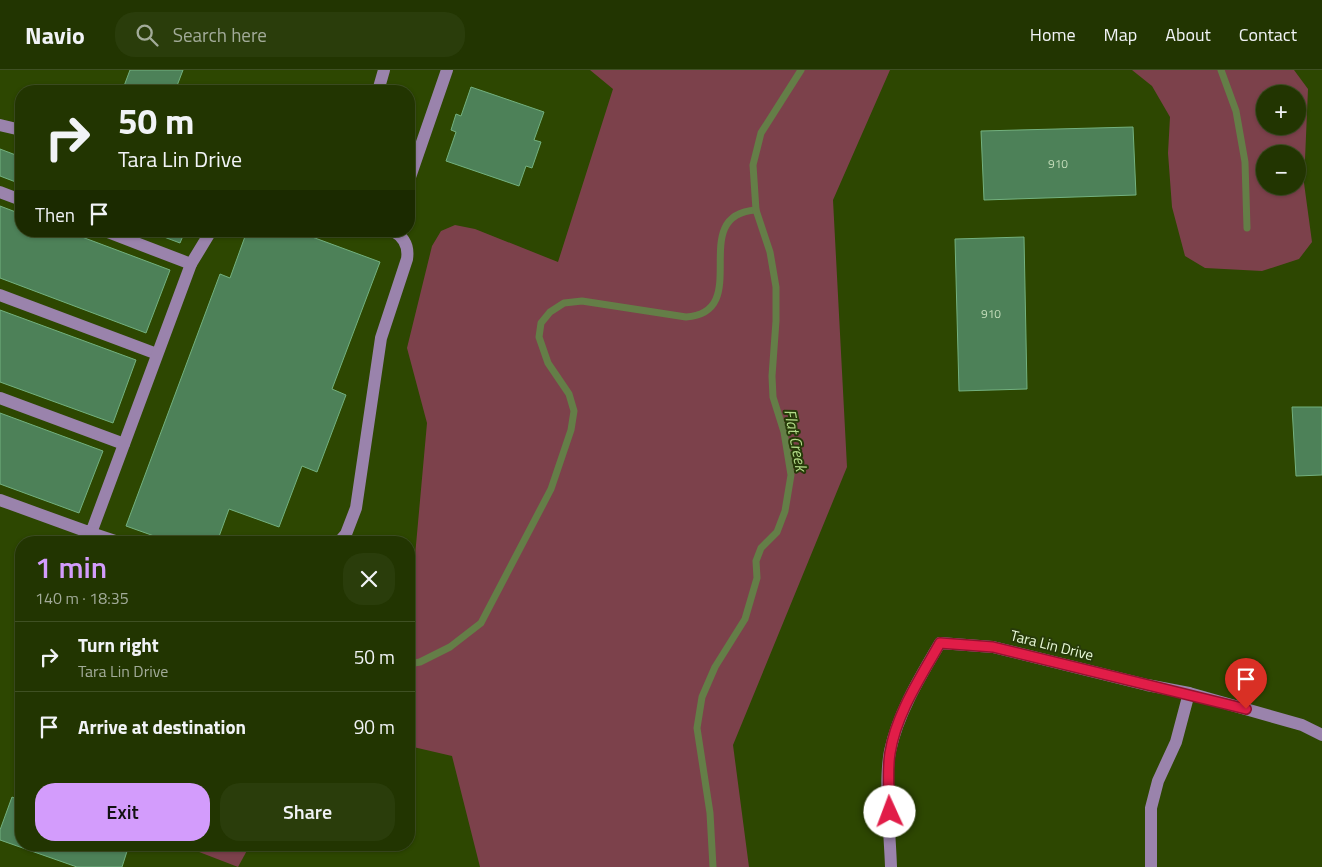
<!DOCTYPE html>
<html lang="en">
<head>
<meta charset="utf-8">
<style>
	:root { --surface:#223501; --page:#2a3d0b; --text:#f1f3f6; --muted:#a2ab99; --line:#3f5023; --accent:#d39cfc }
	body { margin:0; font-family:"Titillium Web",sans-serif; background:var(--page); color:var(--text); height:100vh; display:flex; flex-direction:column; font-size:19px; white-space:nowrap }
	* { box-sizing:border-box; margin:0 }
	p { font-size:16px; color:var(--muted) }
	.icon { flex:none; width:28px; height:28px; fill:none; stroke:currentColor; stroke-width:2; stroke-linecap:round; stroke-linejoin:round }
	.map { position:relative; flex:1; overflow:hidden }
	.panel { position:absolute; left:15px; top:466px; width:400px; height:315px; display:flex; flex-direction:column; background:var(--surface); border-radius:20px; box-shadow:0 1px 4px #0004,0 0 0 1px var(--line) }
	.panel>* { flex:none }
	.hud { position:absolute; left:15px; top:15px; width:400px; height:152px; border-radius:20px; box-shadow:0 1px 4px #0004,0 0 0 1px var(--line); background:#223501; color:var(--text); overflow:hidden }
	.controls { position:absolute; left:1256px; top:15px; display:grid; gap:10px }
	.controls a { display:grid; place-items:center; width:50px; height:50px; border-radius:50%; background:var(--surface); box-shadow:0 1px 4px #0004,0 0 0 1px var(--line); font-size:25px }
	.pin { position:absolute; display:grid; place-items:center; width:42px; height:42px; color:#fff; margin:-51px -21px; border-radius:50% 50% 50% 0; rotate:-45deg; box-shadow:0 0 5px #0007 }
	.pin .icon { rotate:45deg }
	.me { position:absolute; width:55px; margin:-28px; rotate:358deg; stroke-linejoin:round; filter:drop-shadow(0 0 4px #0008) }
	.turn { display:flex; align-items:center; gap:18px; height:105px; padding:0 20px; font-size:22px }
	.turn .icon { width:65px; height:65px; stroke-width:2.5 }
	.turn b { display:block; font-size:35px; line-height:42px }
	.then { display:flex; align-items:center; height:48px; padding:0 20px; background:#0003; gap:10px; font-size:19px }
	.round { display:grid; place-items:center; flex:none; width:52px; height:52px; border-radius:20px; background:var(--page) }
	.overview { display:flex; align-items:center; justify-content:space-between; height:85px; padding:0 20px }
	h1 { font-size:30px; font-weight:600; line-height:38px; color:var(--accent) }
	.cta { display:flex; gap:10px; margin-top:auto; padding:10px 20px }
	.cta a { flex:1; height:58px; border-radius:20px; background:var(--accent); color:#111; font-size:20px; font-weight:600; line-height:58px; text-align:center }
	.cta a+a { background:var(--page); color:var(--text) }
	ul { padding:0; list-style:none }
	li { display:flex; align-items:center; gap:15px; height:70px; padding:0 20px; border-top:1px solid var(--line) }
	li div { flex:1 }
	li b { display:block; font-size:19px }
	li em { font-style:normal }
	header { display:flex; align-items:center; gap:30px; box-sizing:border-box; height:70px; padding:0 25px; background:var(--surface); border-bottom:1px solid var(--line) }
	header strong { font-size:24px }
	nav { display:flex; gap:28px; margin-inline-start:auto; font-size:18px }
	.search { width:350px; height:45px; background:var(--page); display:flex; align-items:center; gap:12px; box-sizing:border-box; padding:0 18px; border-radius:20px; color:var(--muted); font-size:19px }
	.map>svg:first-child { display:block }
	.green { fill:#7c414b; fill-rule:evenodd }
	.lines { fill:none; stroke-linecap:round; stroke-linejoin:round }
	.stream { stroke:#647e47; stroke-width:7 }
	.building { fill:#4d8158; stroke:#73b17f }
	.minor { stroke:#9a83ac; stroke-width:12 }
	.route-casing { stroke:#92132f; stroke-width:12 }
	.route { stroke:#e11d48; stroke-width:9 }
	.labels { text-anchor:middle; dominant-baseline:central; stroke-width:4; stroke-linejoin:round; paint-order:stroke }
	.number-label { font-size:12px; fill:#c3dcb9 }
	.street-label { font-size:15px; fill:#eafbd9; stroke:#273b09 }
	.water-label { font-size:16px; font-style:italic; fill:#b3db89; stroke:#273b09 }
</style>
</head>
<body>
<header>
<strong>Navio</strong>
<div class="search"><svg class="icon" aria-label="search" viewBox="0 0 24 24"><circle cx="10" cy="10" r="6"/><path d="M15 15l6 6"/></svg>Search here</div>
<nav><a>Home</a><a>Map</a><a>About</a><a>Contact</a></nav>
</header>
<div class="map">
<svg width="1322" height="797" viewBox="0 0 1322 797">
	<rect width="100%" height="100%" fill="#2d4701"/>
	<g class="green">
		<polygon points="590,0 890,0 833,130 847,397 733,675 749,797 480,797 452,686 409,676 409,488 415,486 427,353 407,278 432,176 441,161 455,155 475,159 558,192 613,19"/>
		<path d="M1132,0H1294L1308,19L1304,113L1312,172L1299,189L1262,201L1205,198L1185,186L1172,137L1168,83L1170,47L1152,16ZM1265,24H1298V56H1265ZM1265,84H1298V116H1265Z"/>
		<polygon points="181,775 250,775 238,797"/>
	</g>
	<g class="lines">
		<g class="stream">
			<polyline points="1221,0 1236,41 1245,92 1247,158"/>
			<path d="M409,594L420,592L450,577L481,553L551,419L571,360L574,341L569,324L548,293L539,267L541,253L550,242L564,233L582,231L686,247C755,242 685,145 756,140"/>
			<polyline points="713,797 710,743 697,658 702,627 715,597 745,549 757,508 756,491 761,478 777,462 785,441 791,405 784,362 773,327 772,306 776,251 776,217 770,182 756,140 753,95 761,63 801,0"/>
		</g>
	</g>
	<g class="building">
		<polygon points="130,0 183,0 175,21 140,21 124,16"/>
		<polygon points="471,17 544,42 534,70 541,72 532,98 526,96 519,116 446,91 456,62 451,60 456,44 461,46"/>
		<polygon points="1133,57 1136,125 984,130 981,61"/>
		<polygon points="0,79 21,87 21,114 0,106"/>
		<polygon points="0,136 21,144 21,161 66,161 170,200 146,263 0,208"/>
		<polygon points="148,161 185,161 180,173"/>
		<polygon points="247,161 296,161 380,192 332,319 346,325 317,402 302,396 279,457 229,439 217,472 171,472 126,456 220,204 230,208"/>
		<polygon points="1024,167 1027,319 959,321 955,169"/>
		<polygon points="0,240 136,290 113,353 0,312"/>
		<polygon points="1292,337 1322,337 1322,405 1296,406"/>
		<polygon points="0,343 103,381 79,443 0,414"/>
		<polygon points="12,727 21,731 21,775 129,775 122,797 77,797 0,770 0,760"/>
	</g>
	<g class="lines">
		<g class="minor">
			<polyline points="378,21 384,0"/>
			<polyline points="0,55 21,60"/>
			<polyline points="409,110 447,0"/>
			<polyline points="0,122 21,130"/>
			<polyline points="191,194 211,161"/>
			<polyline points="0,225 157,284"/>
			<polyline points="0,328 124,374"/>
			<polyline points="0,430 91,463 191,194 105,161"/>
			<polyline points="91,463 118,472"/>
			<path d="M339,472L346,464L356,438L381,268L407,189C409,176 404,167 393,161"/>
			<path d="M891,797C890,764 884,712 890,681C898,643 920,607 940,573L993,577L1147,615L1189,623L1302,655L1322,665"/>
			<polyline points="1151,797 1151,738 1158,711 1176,672 1189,623"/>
		</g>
	</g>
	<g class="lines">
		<defs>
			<path id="route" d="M890,742C889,723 887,702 890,683C896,644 921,607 940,573L993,577L1246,639"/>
		</defs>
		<use href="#route" class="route-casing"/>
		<use href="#route" class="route"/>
	</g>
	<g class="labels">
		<g class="number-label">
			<text x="1058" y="93">910</text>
			<text x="991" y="243">910</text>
		</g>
		<g class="street-label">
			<text transform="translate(1052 575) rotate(14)">Tara Lin Drive</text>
		</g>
		<g class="water-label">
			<text transform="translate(796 370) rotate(79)">Flat Creek</text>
		</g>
	</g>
</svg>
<div class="controls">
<a>+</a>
<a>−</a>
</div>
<div class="pin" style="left:1246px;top:639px;background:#d93025"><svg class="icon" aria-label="arrive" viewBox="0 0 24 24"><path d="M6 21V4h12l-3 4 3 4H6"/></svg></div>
<svg class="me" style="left:890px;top:742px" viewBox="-20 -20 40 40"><circle r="19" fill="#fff"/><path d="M0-13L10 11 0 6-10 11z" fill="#e11d48"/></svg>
<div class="hud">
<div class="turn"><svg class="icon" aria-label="right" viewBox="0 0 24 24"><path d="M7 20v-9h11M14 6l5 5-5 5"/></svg><div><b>50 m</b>Tara Lin Drive</div></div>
<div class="then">Then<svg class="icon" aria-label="arrive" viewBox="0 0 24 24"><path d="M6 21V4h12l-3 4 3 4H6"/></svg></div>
</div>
<section class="panel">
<div class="overview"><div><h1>1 min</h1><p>140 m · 18:35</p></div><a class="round"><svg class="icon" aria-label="close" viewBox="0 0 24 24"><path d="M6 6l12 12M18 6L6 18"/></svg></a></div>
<ul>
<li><svg class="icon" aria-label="right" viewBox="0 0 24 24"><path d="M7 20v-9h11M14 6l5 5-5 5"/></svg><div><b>Turn right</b><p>Tara Lin Drive</p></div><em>50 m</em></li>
<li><svg class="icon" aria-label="arrive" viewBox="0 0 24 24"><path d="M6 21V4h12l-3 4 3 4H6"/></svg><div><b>Arrive at destination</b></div><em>90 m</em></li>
</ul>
<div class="cta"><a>Exit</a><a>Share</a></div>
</section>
</div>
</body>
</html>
